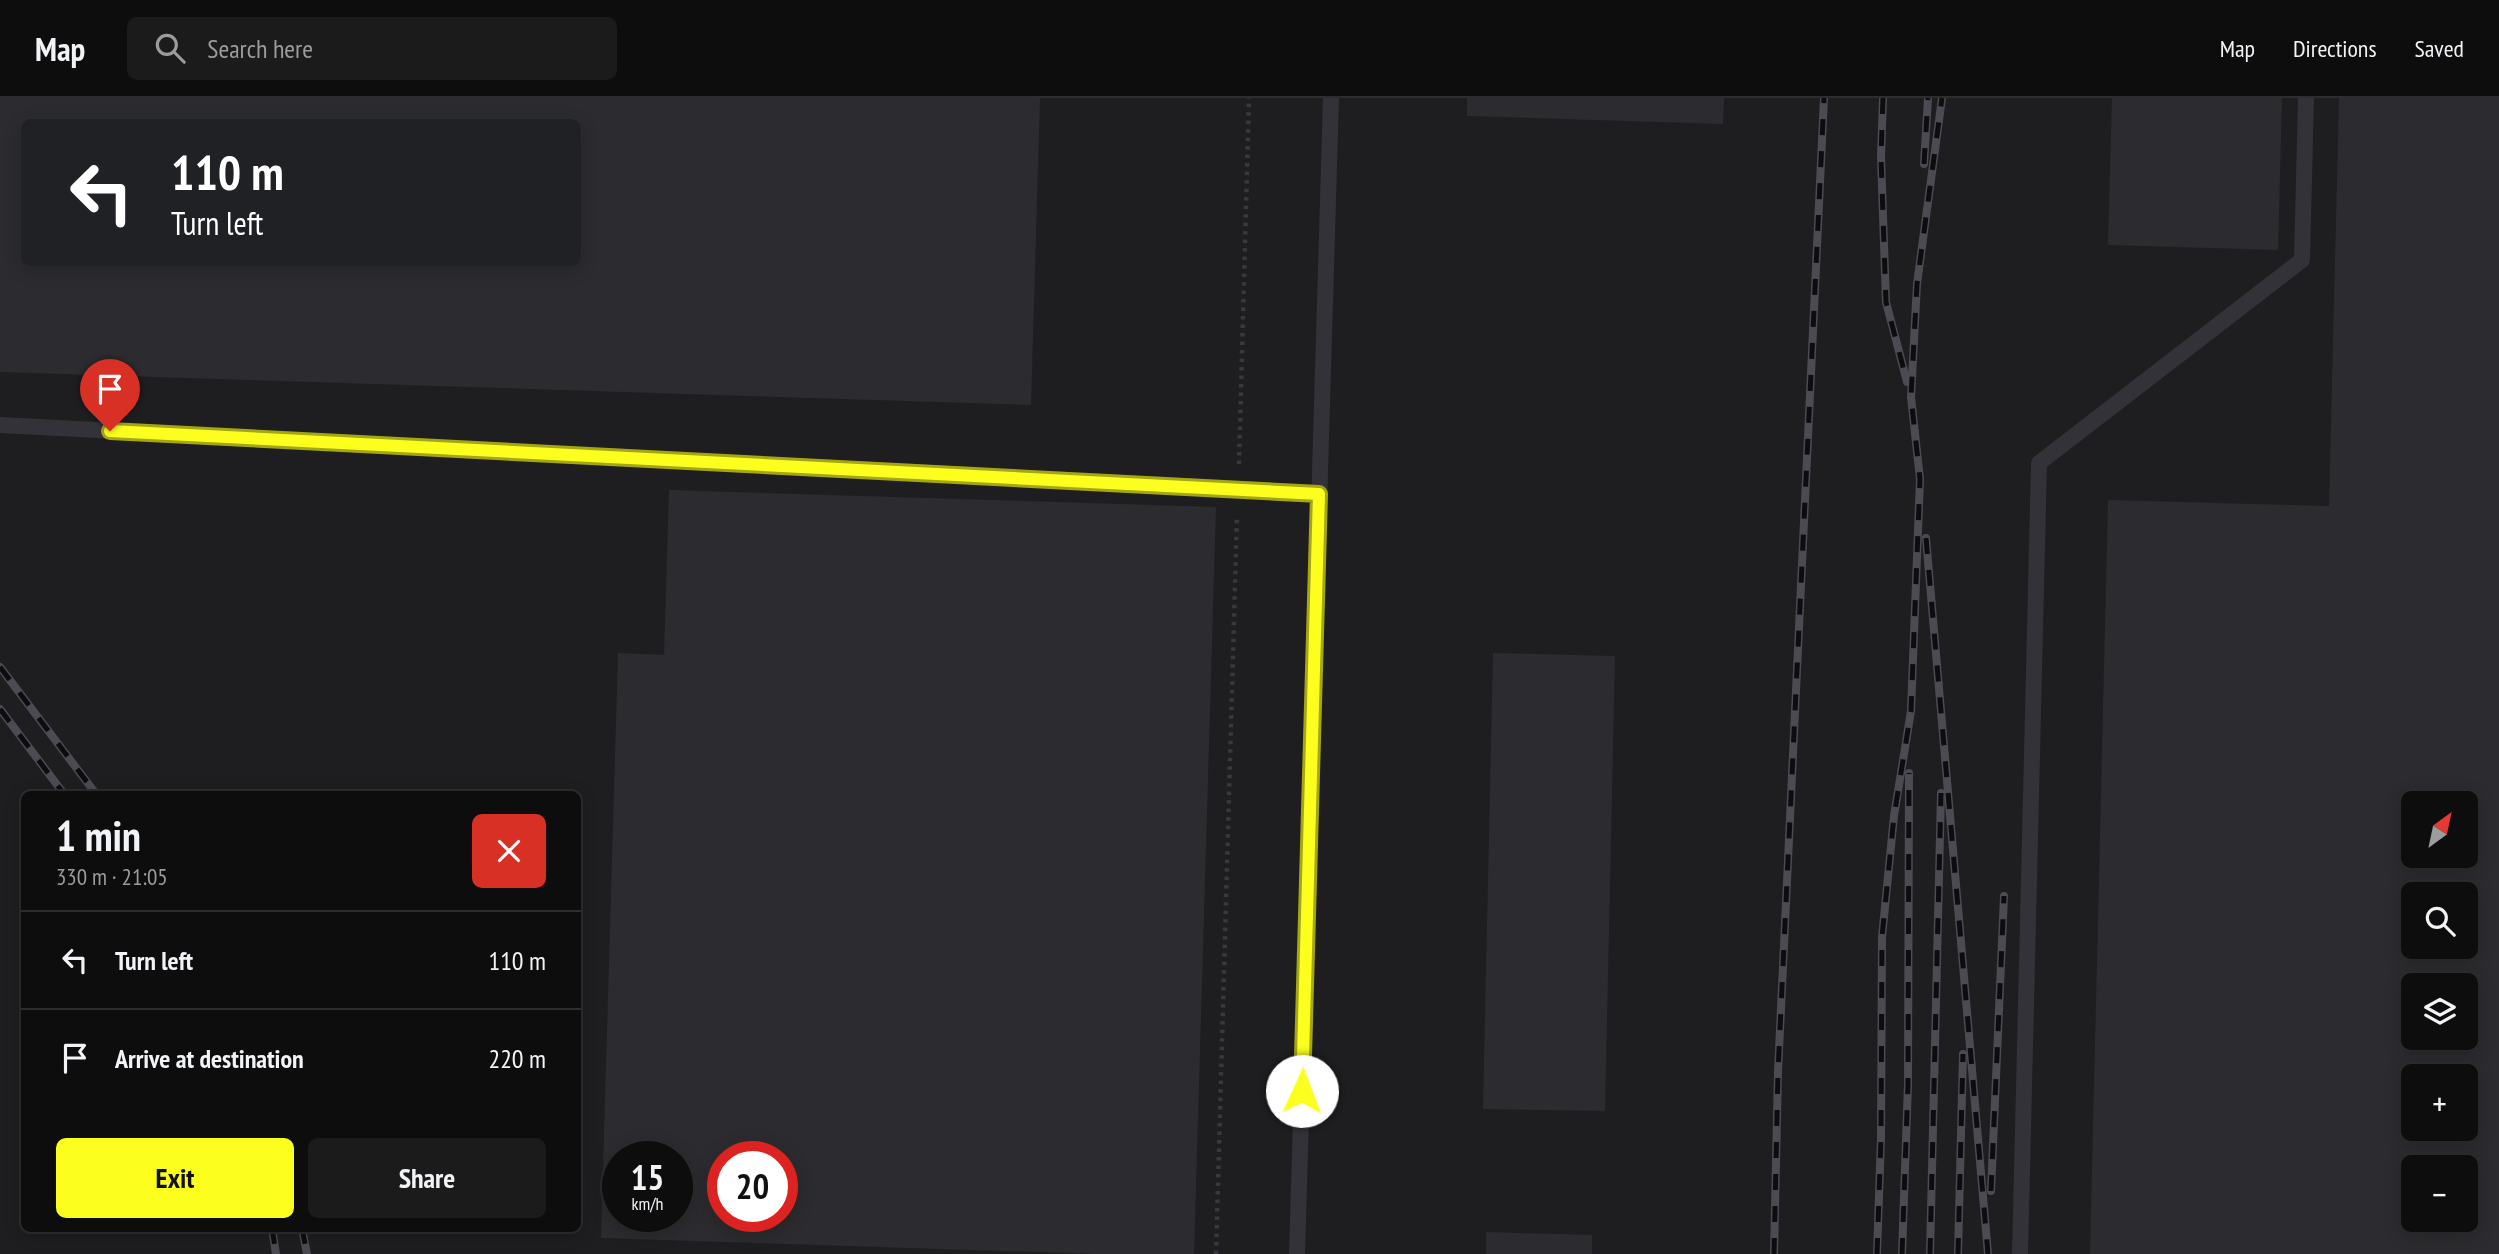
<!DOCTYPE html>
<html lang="en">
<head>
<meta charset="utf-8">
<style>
	:root { --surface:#0e0d0e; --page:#1c1b1c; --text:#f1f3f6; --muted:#9b9c9e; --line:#2e2d2e; --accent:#fcff1e }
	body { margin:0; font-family:"PT Sans Narrow",sans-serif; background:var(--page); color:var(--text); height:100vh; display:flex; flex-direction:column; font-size:26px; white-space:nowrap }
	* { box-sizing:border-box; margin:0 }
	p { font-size:23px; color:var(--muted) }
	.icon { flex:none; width:38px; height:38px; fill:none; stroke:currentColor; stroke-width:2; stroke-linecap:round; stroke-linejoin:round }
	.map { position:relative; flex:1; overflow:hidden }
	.drawer { position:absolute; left:21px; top:693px; width:560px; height:441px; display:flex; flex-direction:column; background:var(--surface); border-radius:10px; box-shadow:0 4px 18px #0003,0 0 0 2px var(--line) }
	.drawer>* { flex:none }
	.banner { position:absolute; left:21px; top:21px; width:560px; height:147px; border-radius:10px; box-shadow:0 4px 18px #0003,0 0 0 2px var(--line); background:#202124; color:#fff; overflow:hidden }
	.needle { width:46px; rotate:33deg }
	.controls { position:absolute; left:2401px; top:693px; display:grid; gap:14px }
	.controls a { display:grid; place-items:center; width:77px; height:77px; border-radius:10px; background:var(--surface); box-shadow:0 4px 18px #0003,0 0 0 2px var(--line); font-size:35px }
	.speed { position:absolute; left:602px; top:1043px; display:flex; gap:14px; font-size:35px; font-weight:700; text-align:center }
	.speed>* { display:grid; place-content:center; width:91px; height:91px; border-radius:50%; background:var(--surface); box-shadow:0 4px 18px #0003,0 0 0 2px var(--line); line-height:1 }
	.speed small { font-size:18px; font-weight:400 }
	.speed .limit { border:10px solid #d22; background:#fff; color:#111 }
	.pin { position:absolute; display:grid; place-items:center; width:60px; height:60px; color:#fff; margin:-72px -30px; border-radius:50% 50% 50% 0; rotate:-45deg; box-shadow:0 0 7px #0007 }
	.pin .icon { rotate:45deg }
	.me { position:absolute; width:77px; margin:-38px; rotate:2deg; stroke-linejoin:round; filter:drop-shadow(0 0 5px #0008) }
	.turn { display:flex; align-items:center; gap:24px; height:147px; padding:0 35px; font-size:32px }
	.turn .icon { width:91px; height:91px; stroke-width:2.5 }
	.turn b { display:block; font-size:49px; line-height:60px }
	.round { display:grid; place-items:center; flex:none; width:74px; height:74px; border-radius:10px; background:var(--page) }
	.headline { display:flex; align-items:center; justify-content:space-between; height:119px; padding:0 35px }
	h1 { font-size:42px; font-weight:700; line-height:52px }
	.primary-button { display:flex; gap:14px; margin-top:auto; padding:14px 35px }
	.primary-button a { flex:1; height:80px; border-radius:10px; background:var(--accent); color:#111; font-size:28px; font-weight:700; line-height:80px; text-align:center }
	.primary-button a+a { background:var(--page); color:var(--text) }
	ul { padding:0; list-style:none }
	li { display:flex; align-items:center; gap:21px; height:98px; padding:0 35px; border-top:2px solid var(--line) }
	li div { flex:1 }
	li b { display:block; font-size:26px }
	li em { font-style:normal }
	header { display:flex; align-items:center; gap:42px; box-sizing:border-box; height:98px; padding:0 35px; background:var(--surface); border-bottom:2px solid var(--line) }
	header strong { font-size:33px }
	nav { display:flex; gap:38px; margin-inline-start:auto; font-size:24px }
	.search { width:490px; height:63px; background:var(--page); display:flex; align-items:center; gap:18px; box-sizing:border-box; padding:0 24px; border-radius:10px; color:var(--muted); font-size:26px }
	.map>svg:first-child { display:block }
	.built { fill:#1e1d20; fill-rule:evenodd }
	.building { fill:#2c2c30; fill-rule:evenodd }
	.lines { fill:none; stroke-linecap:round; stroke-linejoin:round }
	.path { stroke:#383840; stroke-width:4.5; stroke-dasharray:3.5 5; stroke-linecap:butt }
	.service { stroke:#333239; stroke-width:16 }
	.rail-casing { stroke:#4c4b54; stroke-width:8 }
	.rail { stroke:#0d0c0e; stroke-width:5; stroke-dasharray:16; stroke-linecap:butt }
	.route-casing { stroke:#a4a614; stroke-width:18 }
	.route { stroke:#fcff1e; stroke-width:12 }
</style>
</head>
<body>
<header>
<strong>Map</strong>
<div class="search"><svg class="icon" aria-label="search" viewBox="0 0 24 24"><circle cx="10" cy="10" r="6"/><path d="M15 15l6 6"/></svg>Search here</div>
<nav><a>Map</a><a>Directions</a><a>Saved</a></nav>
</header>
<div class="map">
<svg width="2499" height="1156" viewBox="0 0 2499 1156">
	<rect width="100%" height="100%" fill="#121113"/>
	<path class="built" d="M0,0H2499V1156H0ZM24,24H578V164H24ZM24,696H578V1130H24ZM2413,705H2466V758H2413ZM2413,796H2466V849H2413ZM2413,887H2466V940H2413ZM2413,978H2466V1031H2413ZM618,1059H677V1118H618ZM723,1059H782V1118H723ZM2413,1069H2466V1122H2413Z"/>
	<g class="building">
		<path d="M0,0H1040L1031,307L0,274ZM24,24H578V164H24Z"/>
		<polygon points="1467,0 1724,0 1723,26 1467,18"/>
		<polygon points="2112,0 2282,0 2278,152 2108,147"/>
		<path d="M2339,0H2499V1156H2090L2108,402L2329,408ZM2413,705H2466V758H2413ZM2413,796H2466V849H2413ZM2413,887H2466V940H2413ZM2413,978H2466V1031H2413ZM2413,1069H2466V1122H2413Z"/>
		<path d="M669,392L1216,409L1194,1156H1098L601,1140L618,555L664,557ZM618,1059H677V1118H618ZM723,1059H782V1118H723Z"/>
		<polygon points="1493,555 1615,558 1605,1013 1483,1011"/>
		<polygon points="1486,1134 1592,1137 1592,1156 1486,1156"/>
	</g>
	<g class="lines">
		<g class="path">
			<polyline points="1239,366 1249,0"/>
			<polyline points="1216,1156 1237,417"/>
		</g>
		<g class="service">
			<polyline points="0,327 1319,395"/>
			<polyline points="1297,1156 1331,0"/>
			<polyline points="2020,1156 2039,365 2302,162 2306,0"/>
		</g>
		<defs>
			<g id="rail">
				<polyline points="1883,0 1881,59 1886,204 1907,284"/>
				<polyline points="1924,66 1928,0"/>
				<polyline points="1926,440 1988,1156"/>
				<polyline points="0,569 96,696"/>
				<polyline points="0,611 64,696"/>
				<polyline points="1991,1093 2004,798"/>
				<polyline points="272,1130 276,1156"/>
				<polyline points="302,1130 307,1156"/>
				<polyline points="1774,1156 1778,974 1824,0"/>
				<polyline points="1877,1156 1881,1040 1882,839 1894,718 1911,613 1920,381 1911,299 1917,186 1942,0"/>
				<polyline points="1902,1156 1908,986 1909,675"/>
				<polyline points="1930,1156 1941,695"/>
				<polyline points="1958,1156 1963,956"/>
			</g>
		</defs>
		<use href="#rail" class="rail-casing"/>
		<use href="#rail" class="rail"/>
	</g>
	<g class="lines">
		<defs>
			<polyline id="route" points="110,333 1319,396 1302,993"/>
		</defs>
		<use href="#route" class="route-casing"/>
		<use href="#route" class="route"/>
	</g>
</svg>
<div class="controls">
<a><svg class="needle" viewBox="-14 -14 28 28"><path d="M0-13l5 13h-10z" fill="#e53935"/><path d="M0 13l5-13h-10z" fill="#9b9c9e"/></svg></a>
<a><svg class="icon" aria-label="search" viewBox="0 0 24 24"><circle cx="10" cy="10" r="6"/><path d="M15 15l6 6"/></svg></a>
<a><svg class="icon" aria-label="layers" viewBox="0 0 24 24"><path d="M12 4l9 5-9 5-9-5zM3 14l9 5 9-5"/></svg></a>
<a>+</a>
<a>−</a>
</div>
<div class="speed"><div>15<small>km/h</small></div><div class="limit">20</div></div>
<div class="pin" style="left:110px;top:333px;background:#d93025"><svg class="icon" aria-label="arrive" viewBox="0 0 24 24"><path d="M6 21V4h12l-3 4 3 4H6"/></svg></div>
<svg class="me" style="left:1302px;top:993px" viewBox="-20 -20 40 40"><circle r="19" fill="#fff"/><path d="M0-13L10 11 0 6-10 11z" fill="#fcff1e"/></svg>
<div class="banner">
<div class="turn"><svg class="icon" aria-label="left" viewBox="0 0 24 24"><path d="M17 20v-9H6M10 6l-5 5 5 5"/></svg><div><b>110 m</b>Turn left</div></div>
</div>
<section class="drawer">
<div class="headline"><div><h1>1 min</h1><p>330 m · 21:05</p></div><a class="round" style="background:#d93025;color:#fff"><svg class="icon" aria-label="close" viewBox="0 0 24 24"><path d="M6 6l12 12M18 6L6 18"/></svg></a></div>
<ul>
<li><svg class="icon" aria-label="left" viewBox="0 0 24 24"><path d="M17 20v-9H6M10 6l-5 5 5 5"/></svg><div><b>Turn left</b></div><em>110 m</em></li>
<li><svg class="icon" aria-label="arrive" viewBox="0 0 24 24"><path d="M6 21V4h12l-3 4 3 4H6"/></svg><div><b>Arrive at destination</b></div><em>220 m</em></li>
</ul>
<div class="primary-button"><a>Exit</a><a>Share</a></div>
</section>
</div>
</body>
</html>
